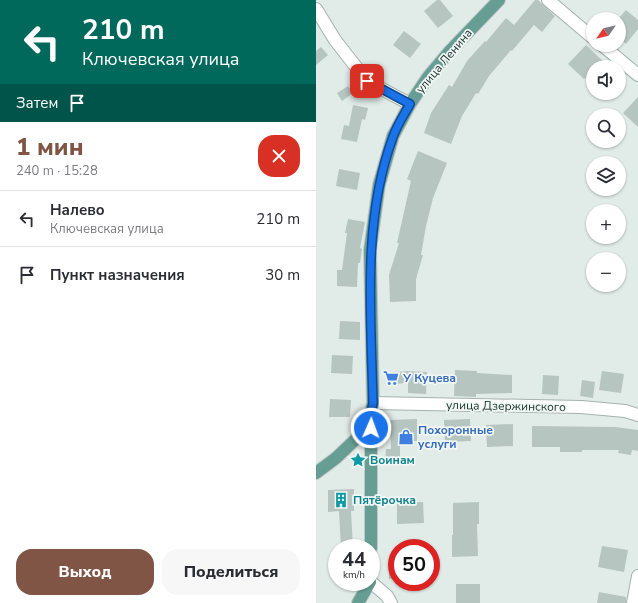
<!DOCTYPE html>
<html lang="ru">
<head>
<meta charset="utf-8">
<style>
	:root { --surface:#fff; --page:#f7f7f7; --text:#2b2b33; --muted:#7c7c81; --line:#e1e1e2; --accent:#815546 }
	body { margin:0; font-family:"Nunito Sans",sans-serif; background:var(--page); color:var(--text); height:100vh; display:flex; flex-direction:column; font-size:15px; white-space:nowrap }
	* { box-sizing:border-box; margin:0 }
	p { font-size:13px; color:var(--muted) }
	.icon { flex:none; width:22px; height:22px; fill:none; stroke:currentColor; stroke-width:2; stroke-linecap:round; stroke-linejoin:round }
	.map { position:relative; flex:1; overflow:hidden }
	.drawer { display:flex; flex-direction:column; background:var(--surface); width:316px }
	.drawer>* { flex:none }
	.banner { background:#00695c; color:#fff; overflow:hidden }
	.needle { width:26px; rotate:236deg }
	.fabs { position:absolute; left:270px; top:12px; display:grid; gap:8px }
	.fabs a { display:grid; place-items:center; width:40px; height:40px; border-radius:50%; background:var(--surface); box-shadow:0 1px 3px #0004; font-size:20px }
	.speed { position:absolute; left:12px; top:539px; display:flex; gap:8px; font-size:20px; font-weight:700; text-align:center }
	.speed>* { display:grid; place-content:center; width:52px; height:52px; border-radius:50%; background:var(--surface); box-shadow:0 1px 3px #0004; line-height:1 }
	.speed small { font-size:10px; font-weight:400 }
	.speed .limit { border:6px solid #d22; background:#fff; color:#111 }
	.pin { position:absolute; display:grid; place-items:center; width:34px; height:34px; color:#fff; margin:-17px; border-radius:8px; box-shadow:0 2px 6px #0006 }
	.me { position:absolute; width:44px; margin:-22px; rotate:2deg; stroke-linejoin:round; filter:drop-shadow(0 0 3px #0008) }
	.turn { display:flex; align-items:center; gap:14px; height:84px; padding:0 16px; font-size:18px }
	.turn .icon { width:52px; height:52px; stroke-width:2.5 }
	.turn b { display:block; font-size:28px; line-height:34px }
	.then { display:flex; align-items:center; height:38px; padding:0 16px; background:#0003; gap:8px; font-size:15px }
	.round { display:grid; place-items:center; flex:none; width:42px; height:42px; border-radius:16px; background:var(--page) }
	.summary { display:flex; align-items:center; justify-content:space-between; height:68px; padding:0 16px }
	h1 { font-size:24px; font-weight:800; line-height:30px; color:var(--accent) }
	.cta { display:flex; gap:8px; margin-top:auto; padding:8px 16px }
	.cta a { flex:1; height:46px; border-radius:16px; background:var(--accent); color:#fff; font-size:16px; font-weight:800; line-height:46px; text-align:center }
	.cta a+a { background:var(--page); color:var(--text) }
	ul { padding:0; list-style:none }
	li { display:flex; align-items:center; gap:12px; height:56px; padding:0 16px; border-top:1px solid var(--line) }
	li div { flex:1 }
	li b { display:block; font-size:15px }
	li em { font-style:normal }
	main { display:flex; flex:1; min-height:0 }
	.map>svg:first-child { display:block }
	.building { fill:#b6c5c0 }
	.lines { fill:none; stroke-linecap:round; stroke-linejoin:round }
	.minor-casing { stroke:#a4b2ae; stroke-width:14 }
	.major-casing { stroke:#c1c8c6; stroke-width:14 }
	.minor { stroke:#fff; stroke-width:12 }
	.major { stroke:#679e93; stroke-width:12 }
	.route-casing { stroke:#114b97; stroke-width:10 }
	.route { stroke:#1a73e8; stroke-width:7 }
	.labels { text-anchor:middle; dominant-baseline:central; stroke-width:3.5; stroke-linejoin:round; paint-order:stroke }
	.street-label { font-size:12px; fill:#223a35; stroke:#f1f7f4 }
	.shop-label { font-size:12px; font-weight:bold; fill:#366cbe; stroke:#f1f7f4; text-anchor:start }
	.culture-label { font-size:12px; font-weight:bold; fill:#0d838f; stroke:#f1f7f4; text-anchor:start }
</style>
</head>
<body>
<main>
<section class="drawer">
<div class="banner">
<div class="turn"><svg class="icon" aria-label="left" viewBox="0 0 24 24"><path d="M17 20v-9H6M10 6l-5 5 5 5"/></svg><div><b>210 m</b>Ключевская улица</div></div>
<div class="then">Затем<svg class="icon" aria-label="arrive" viewBox="0 0 24 24"><path d="M6 21V4h12l-3 4 3 4H6"/></svg></div>
</div>
<div class="summary"><div><h1>1 мин</h1><p>240 m · 15:28</p></div><a class="round" style="background:#d93025;color:#fff"><svg class="icon" aria-label="close" viewBox="0 0 24 24"><path d="M6 6l12 12M18 6L6 18"/></svg></a></div>
<ul>
<li><svg class="icon" aria-label="left" viewBox="0 0 24 24"><path d="M17 20v-9H6M10 6l-5 5 5 5"/></svg><div><b>Налево</b><p>Ключевская улица</p></div><em>210 m</em></li>
<li><svg class="icon" aria-label="arrive" viewBox="0 0 24 24"><path d="M6 21V4h12l-3 4 3 4H6"/></svg><div><b>Пункт назначения</b></div><em>30 m</em></li>
</ul>
<div class="cta"><a>Выход</a><a>Поделиться</a></div>
</section>
<div class="map">
<svg width="322" height="603" viewBox="0 0 322 603">
	<rect width="100%" height="100%" fill="#e1ebe7"/>
	<g class="building">
		<polygon points="121,0 124,0 137,16 122,28 108,11"/>
		<polygon points="219,0 222,0 239,16 226,32 218,25 196,51 195,50 173,76 162,94 160,93 146,116 135,144 108,133 115,113 133,85 136,87 151,61 169,41 170,42 190,18 198,25"/>
		<polygon points="310,10 322,20 322,29 310,44 303,38 303,18"/>
		<polygon points="88,31 105,44 94,58 77,45"/>
		<polygon points="270,45 293,67 277,67 277,85 269,78 268,79 252,64"/>
		<polygon points="5,47 12,55 0,65 0,51"/>
		<polygon points="32,86 37,93 26,101 21,93"/>
		<polygon points="322,97 322,127 307,113"/>
		<polygon points="37,105 52,108 49,120 46,119 41,142 25,139 28,125 33,126"/>
		<polygon points="102,151 131,163 117,198 110,226 105,255 107,255 100,279 100,301 74,302 73,275 83,243 81,243 95,181 91,179"/>
		<polygon points="23,169 44,173 41,190 20,186"/>
		<polygon points="32,219 49,222 44,248 46,249 44,263 42,263 41,287 21,286 21,270 26,270 31,233 29,233"/>
		<polygon points="24,321 44,322 44,340 23,339"/>
		<polygon points="16,355 37,356 36,374 15,373"/>
		<polygon points="139,370 161,371 161,373 196,375 196,393 160,394 160,397 138,396"/>
		<polygon points="91,371 111,372 110,394 92,393 92,383 72,384 71,373"/>
		<polygon points="286,371 308,374 305,393 283,390"/>
		<polygon points="227,375 243,376 242,395 226,394"/>
		<polygon points="266,380 279,382 277,398 264,396"/>
		<polygon points="14,399 35,400 34,417 13,417"/>
		<polygon points="101,419 101,441 84,441 84,465 69,464 70,449 75,449 74,420"/>
		<polygon points="154,419 155,441 129,442 128,420"/>
		<polygon points="197,424 197,446 171,447 170,425"/>
		<polygon points="216,426 299,427 322,430 322,451 316,450 315,455 302,453 303,450 266,450 266,452 244,452 244,447 216,447"/>
		<polygon points="38,489 38,511 35,511 37,548 25,548 23,511 12,512 12,490"/>
		<polygon points="107,502 108,523 81,524 81,503"/>
		<polygon points="163,502 163,524 161,524 162,556 136,557 136,535 137,535 137,503"/>
		<polygon points="286,546 312,550 308,572 282,567"/>
		<polygon points="73,567 80,567 81,578 73,579"/>
		<rect x="140" y="584" width="24" height="19"/>
		<polygon points="283,592 310,597 310,603 281,603"/>
	</g>
	<g class="lines">
		<defs>
			<g id="minor">
				<polyline points="232,0 277,38"/>
				<polyline points="0,9 19,40 51,81 94,104"/>
				<polyline points="286,45 322,75"/>
				<polyline points="57,403 265,407 309,411 322,415"/>
				<polyline points="55,582 71,596 75,603"/>
				<polyline points="317,603 322,576"/>
			</g>
			<g id="major">
				<polyline points="0,473 20,458 41,438 54,414"/>
				<polyline points="55,548 55,413 57,403 54,250 63,185 77,136 94,104 112,77 133,52 183,0"/>
				<polyline points="42,603 54,582"/>
			</g>
		</defs>
		<use href="#minor" class="minor-casing"/>
		<use href="#major" class="major-casing"/>
		<use href="#minor" class="minor"/>
		<use href="#major" class="major"/>
	</g>
	<g class="lines">
		<defs>
			<path id="route" d="M51,81L94,104C88,115 81,125 77,137C46,220 55,316 57,403L55,413V428"/>
		</defs>
		<use href="#route" class="route-casing"/>
		<use href="#route" class="route"/>
	</g>
	<defs>
		<symbol id="supermarket-bare" viewBox="-9 -9 18 18"><path d="M-6-5.5h2.5l.6 2H6L4.5 2H-2.5L-4.4-4H-6ZM-1.5 3.2a1.3 1.3 0 1 0 .1 0ZM3 3.2a1.3 1.3 0 1 0 .1 0Z" fill="#3f7fe0" stroke="#f1f7f4" stroke-width="2.5" paint-order="stroke"/></symbol>
		<symbol id="shop-bare" viewBox="-9 -9 18 18"><path d="M-5-2.5h2.3a2.7 3.5 0 0 1 5.4 0H5L5.5 6h-11ZM-1.5-2.5h3a1.5 2.3 0 0 0-3 0Z" fill="#3f7fe0" stroke="#f1f7f4" stroke-width="2.5" paint-order="stroke"/></symbol>
		<symbol id="sight-bare" viewBox="-9 -9 18 18"><path d="M0-6L1.8-2.2L6-1.7L2.9 1.2L3.7 5.4L0 3.3L-3.7 5.4L-2.9 1.2L-6-1.7L-1.8-2.2Z" fill="#0f9aa8" stroke="#f1f7f4" stroke-width="2.5" paint-order="stroke"/></symbol>
		<symbol id="building-bare" viewBox="-9 -9 18 18"><path d="M-4-6H4V6H1V3H-1V6H-4ZM-2.5-4.3h1.7v1.8h-1.7ZM.8-4.3h1.7v1.8H.8ZM-2.5-1h1.7V.8h-1.7ZM.8-1h1.7V.8H.8Z" fill="#0f9aa8" stroke="#f1f7f4" stroke-width="2.5" paint-order="stroke"/></symbol>
	</defs>
	<g fill-rule="evenodd">
		<use href="#supermarket-bare" x="64" y="367" width="22" height="22"/>
		<use href="#shop-bare" x="79" y="426" width="22" height="22"/>
		<use href="#sight-bare" x="31" y="449" width="22" height="22"/>
		<use href="#building-bare" x="14" y="489" width="22" height="22"/>
	</g>
	<g class="labels">
		<g class="street-label">
			<text transform="translate(128 61) rotate(-50)">улица Ленина</text>
			<text transform="translate(190 406) rotate(1)">улица Дзержинского</text>
		</g>
		<g class="shop-label">
			<text x="87" y="378">У Куцева</text>
			<text x="102" y="430">Похоронные<tspan x="102" dy="14">услуги</tspan></text>
		</g>
		<g class="culture-label">
			<text x="54" y="460">Воинам</text>
			<text x="37" y="500">Пятёрочка</text>
		</g>
	</g>
</svg>
<div class="fabs">
<a><svg class="needle" viewBox="-14 -14 28 28"><path d="M0-13l5 13h-10z" fill="#e53935"/><path d="M0 13l5-13h-10z" fill="#7c7c81"/></svg></a>
<a><svg class="icon" aria-label="sound" viewBox="0 0 24 24"><path d="M4 9h4l5-4v14l-5-4H4zM17 9q2 3 0 6"/></svg></a>
<a><svg class="icon" aria-label="search" viewBox="0 0 24 24"><circle cx="10" cy="10" r="6"/><path d="M15 15l6 6"/></svg></a>
<a><svg class="icon" aria-label="layers" viewBox="0 0 24 24"><path d="M12 4l9 5-9 5-9-5zM3 14l9 5 9-5"/></svg></a>
<a>+</a>
<a>−</a>
</div>
<div class="speed"><div>44<small>km/h</small></div><div class="limit">50</div></div>
<div class="pin" style="left:51px;top:81px;background:#d93025"><svg class="icon" aria-label="arrive" viewBox="0 0 24 24"><path d="M6 21V4h12l-3 4 3 4H6"/></svg></div>
<svg class="me" style="left:55px;top:428px" viewBox="-20 -20 40 40"><circle r="17" fill="#1a73e8" stroke="#fff" stroke-width="3"/><path d="M0-11L8 9 0 5-8 9z" fill="#fff"/></svg>
</div>
</main>
</body>
</html>
